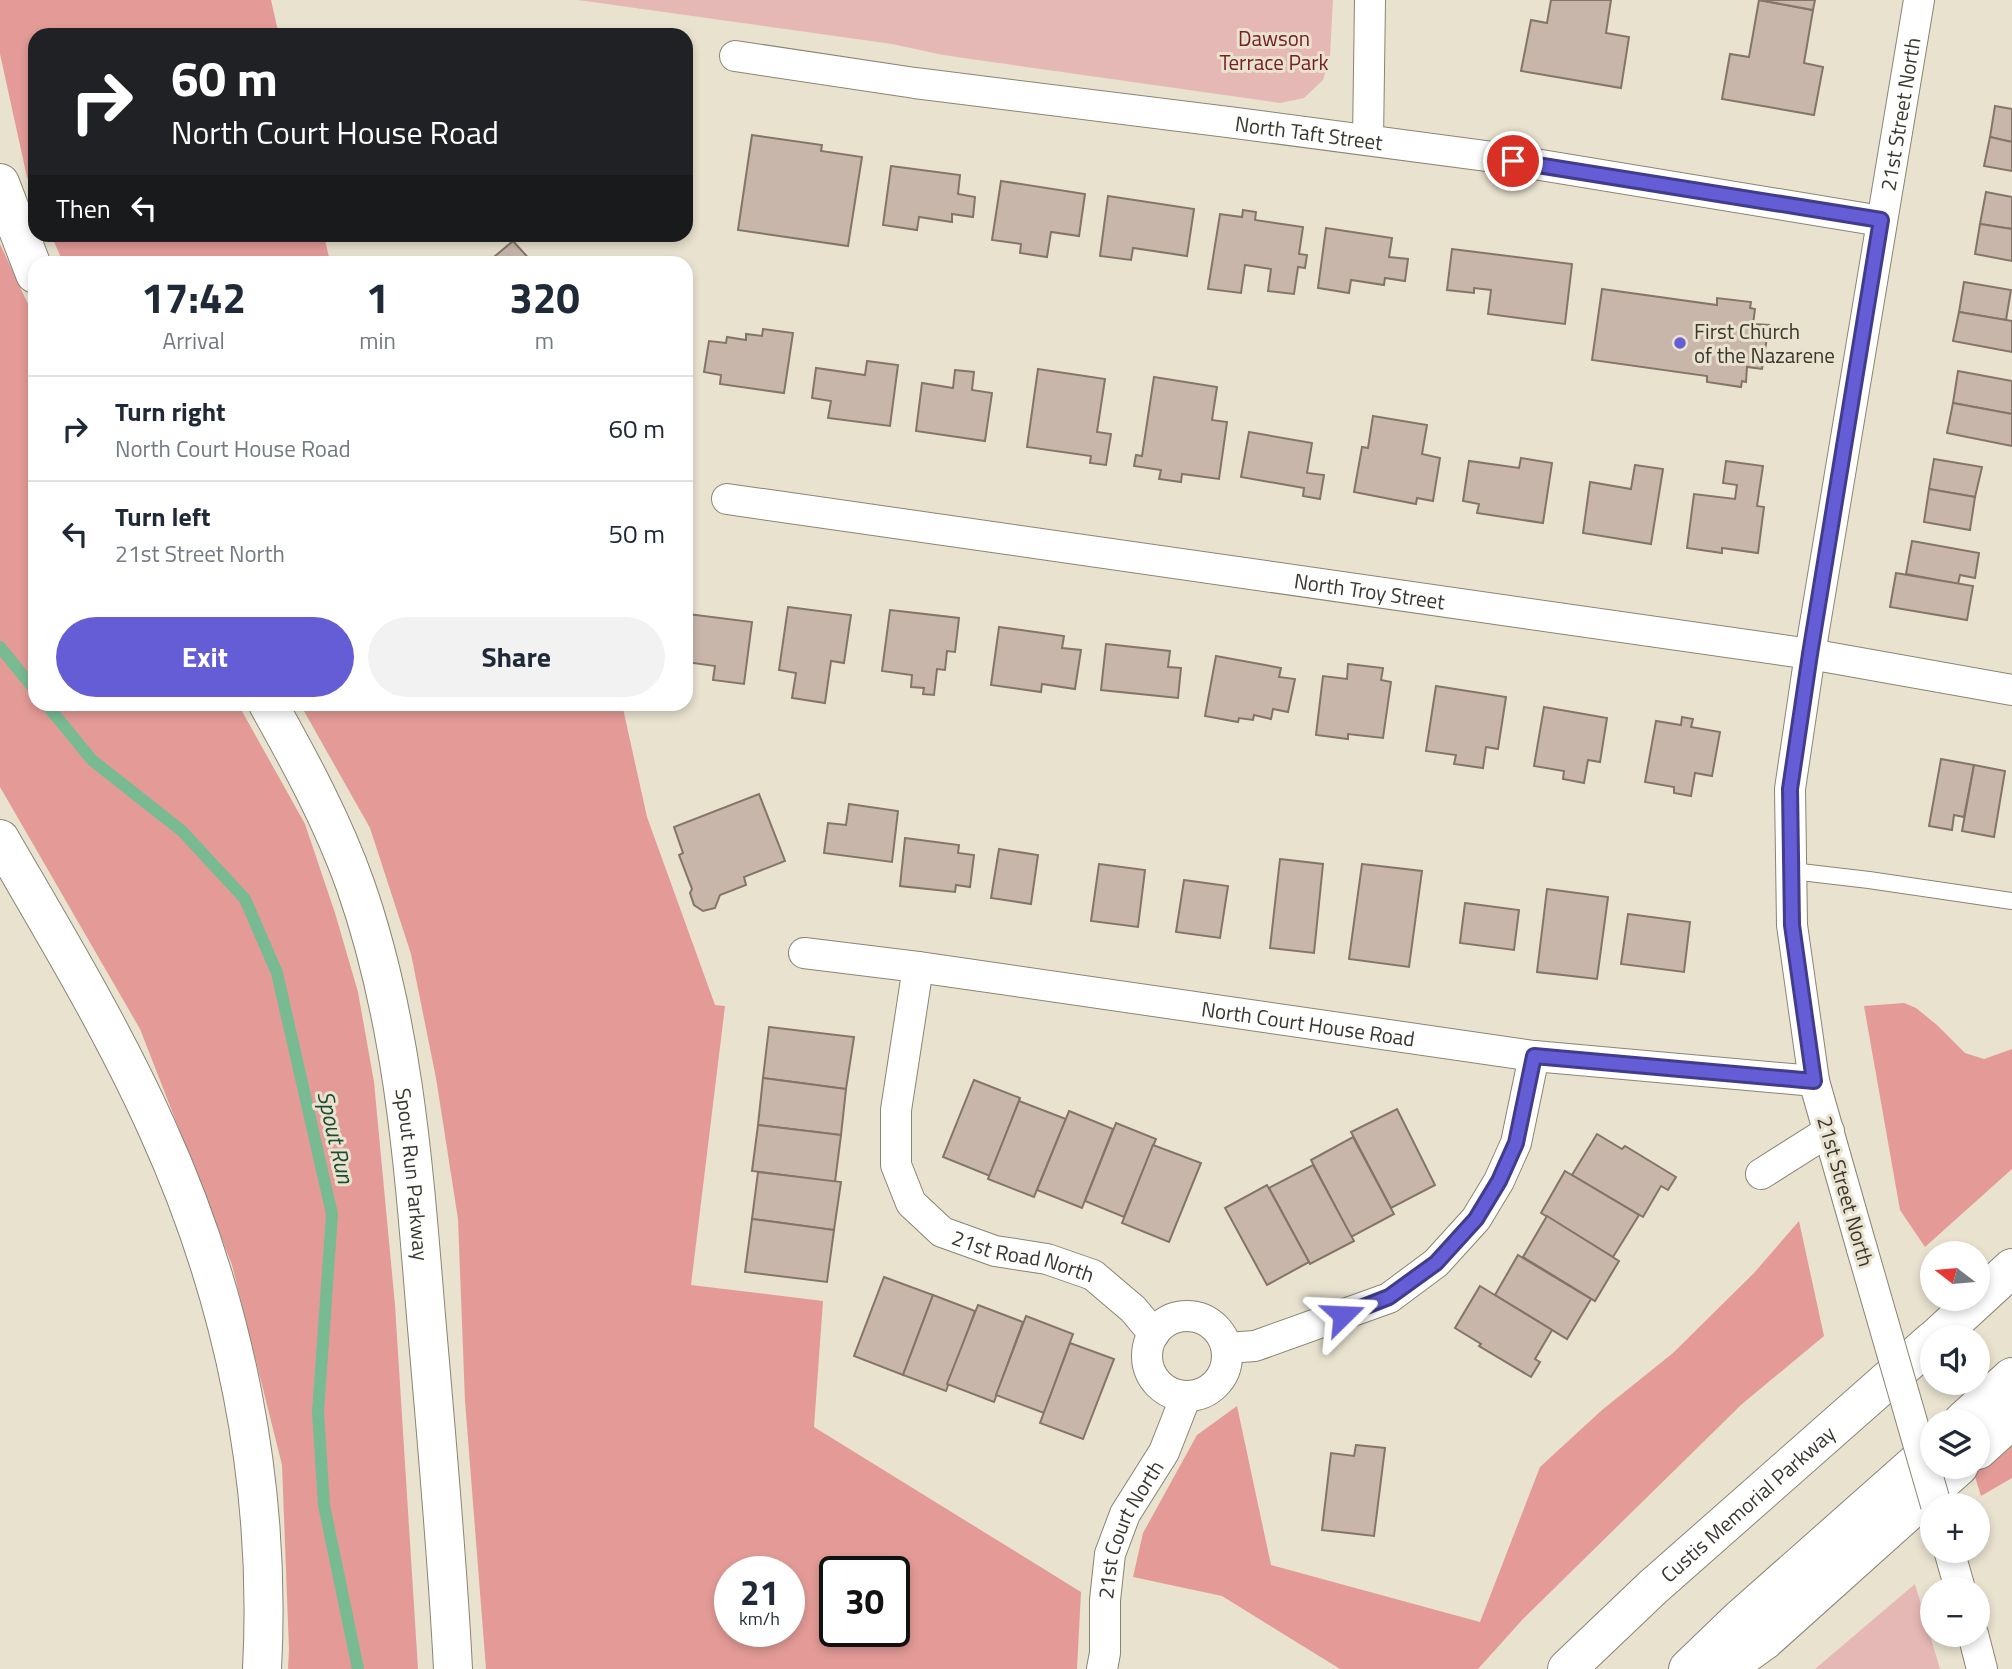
<!DOCTYPE html>
<html lang="en">
<head>
<meta charset="utf-8">
<style>
	:root { --surface:#fff; --page:#f2f2f3; --text:#1f2937; --muted:#747a83; --line:#e0e1e3; --accent:#645dd6 }
	body { margin:0; font-family:"Titillium Web",sans-serif; background:var(--page); color:var(--text); height:100vh; display:flex; flex-direction:column; font-size:26px; white-space:nowrap }
	* { box-sizing:border-box; margin:0 }
	p { font-size:23px; color:var(--muted) }
	.icon { flex:none; width:38px; height:38px; fill:none; stroke:currentColor; stroke-width:2; stroke-linecap:round; stroke-linejoin:round }
	.map { position:relative; flex:1; overflow:hidden }
	.panel { position:absolute; left:28px; top:256px; width:665px; height:455px; display:flex; flex-direction:column; background:var(--surface); border-radius:21px; box-shadow:0 4px 10px #0003 }
	.panel>* { flex:none }
	.banner { position:absolute; left:28px; top:28px; width:665px; height:214px; border-radius:21px; box-shadow:0 4px 10px #0003; background:#202124; color:#fff; overflow:hidden }
	.needle { width:46px; rotate:286deg }
	.fabs { position:absolute; left:1920px; top:1241px; display:grid; gap:14px }
	.fabs a { display:grid; place-items:center; width:70px; height:70px; border-radius:50%; background:var(--surface); box-shadow:0 4px 10px #0003; font-size:35px }
	.speed { position:absolute; left:714px; top:1556px; display:flex; gap:14px; font-size:35px; font-weight:700; text-align:center }
	.speed>* { display:grid; place-content:center; width:91px; height:91px; border-radius:50%; background:var(--surface); box-shadow:0 4px 10px #0003; line-height:1 }
	.speed small { font-size:18px; font-weight:400 }
	.speed .limit { border:4px solid #111; border-radius:10px; background:#fff; color:#111 }
	.pin { position:absolute; display:grid; place-items:center; width:60px; height:60px; color:#fff; margin:-30px; border:4px solid #fff; border-radius:50%; box-shadow:0 2px 7px #0007 }
	.me { position:absolute; width:77px; margin:-38px; rotate:69deg; stroke-linejoin:round; filter:drop-shadow(0 0 5px #0008) }
	.turn { display:flex; align-items:center; gap:24px; height:147px; padding:0 28px; font-size:32px }
	.turn .icon { width:91px; height:91px; stroke-width:2.5 }
	.turn b { display:block; font-size:49px; line-height:60px }
	.then { display:flex; align-items:center; height:66px; padding:0 28px; background:#0003; gap:14px; font-size:26px }
	.eta { display:flex; justify-content:space-evenly; align-items:center; height:119px; text-align:center }
	.eta b { font-size:42px; font-weight:700; line-height:49px }
	.cta { display:flex; gap:14px; margin-top:auto; padding:14px 28px }
	.cta a { flex:1; height:80px; border-radius:42px; background:var(--accent); color:#fff; font-size:28px; font-weight:700; line-height:80px; text-align:center }
	.cta a+a { background:var(--page); color:var(--text) }
	ul { padding:0; list-style:none }
	li { display:flex; align-items:center; gap:21px; height:105px; padding:0 28px; border-top:2px solid var(--line) }
	li div { flex:1 }
	li b { display:block; font-size:26px }
	li em { font-style:normal }
	.map>svg:first-child { display:block }
	.green { fill:#e6b8b5 }
	.forest { fill:#e49b97; fill-rule:evenodd }
	.lines { fill:none; stroke-linecap:round; stroke-linejoin:round }
	.stream { stroke:#78ba92; stroke-width:12 }
	.building { fill:#c8b6aa; stroke:#847469; stroke-width:2 }
	.lane-casing { stroke:#8a8473; stroke-width:18 }
	.street-casing { stroke:#8a8473; stroke-width:32 }
	.highway-casing { stroke:#8a8473; stroke-width:40 }
	.lane { stroke:#fff; stroke-width:16 }
	.street { stroke:#fff; stroke-width:30 }
	.highway { stroke:#fff; stroke-width:38 }
	.street-bridge-casing { stroke:#8a8473; stroke-width:32; stroke-linecap:butt }
	.street-bridge { stroke:#fff; stroke-width:30 }
	.route-casing { stroke:#413c8b; stroke-width:18 }
	.route { stroke:#645dd6; stroke-width:12 }
	.poi-dot { fill:#645dd6; stroke:#e9e2cf; stroke-width:2.5 }
	.labels { text-anchor:middle; dominant-baseline:central; stroke-width:6; stroke-linejoin:round; paint-order:stroke }
	.park-label { font-size:21px; fill:#762124; stroke:#e9e2cf }
	.street-label { font-size:21px; fill:#3a3730; stroke:#e9e2cf }
	.poi-label { font-size:21px; fill:#3a3730; stroke:#e9e2cf; text-anchor:start }
	.water-label { font-size:23px; font-style:italic; fill:#1a4c32; stroke:#e9e2cf }
</style>
</head>
<body>
<div class="map">
<svg width="2012" height="1669" viewBox="0 0 2012 1669">
	<rect width="100%" height="100%" fill="#e9e2cf"/>
	<g class="green">
		<polygon points="578,0 1333,0 1330,56 1323,80 1304,98 1280,103 943,55 892,44"/>
		<polygon points="1915,1584 1940,1669 1815,1669"/>
	</g>
	<g class="forest">
		<polygon points="0,0 271,0 279,35 35,35 35,195 27,177 0,54"/>
		<polygon points="51,235 324,235 330,262 63,262"/>
		<polygon points="0,244 35,319 35,704 238,704 305,824 335,913 358,992 374,1082 395,1305 418,1669 288,1669 289,1649 282,1465 232,1265 140,1029 0,787"/>
		<path d="M300,704H622L647,817L715,1005L725,1006L691,1285L823,1301L814,1427L1081,1592L1077,1669H486L465,1401L458,1219L436,1078L411,954L370,828ZM730,1572H789V1631H730ZM835,1572H894V1631H835Z"/>
		<polygon points="1904,1003 1916,1008 1937,1025 1965,1053 1984,1059 2012,1049 2012,1169 1925,1247 1900,1210 1864,1006"/>
		<polygon points="1799,1221 1824,1336 1742,1404 1523,1619 1478,1669 1340,1669 1222,1596 1133,1577 1143,1533 1197,1435 1237,1406 1271,1565 1480,1622 1540,1467 1602,1410 1673,1353 1754,1273"/>
		<polygon points="2012,1425 2012,1478 1981,1496 1972,1467"/>
	</g>
	<g class="lines">
		<g class="stream">
			<polyline points="0,647 35,690"/>
			<polyline points="46,704 92,760 182,831 245,899 277,973 332,1214 318,1412 324,1505 358,1669"/>
		</g>
	</g>
	<g class="building">
		<polygon points="1551,0 1611,0 1606,33 1629,37 1621,88 1521,71 1531,20 1547,23"/>
		<polygon points="1759,0 1813,10 1804,63 1823,67 1814,115 1722,99 1730,54 1749,57"/>
		<polygon points="1759,0 1815,0 1813,10"/>
		<polygon points="1995,106 2012,109 2012,142 1990,137"/>
		<polygon points="752,135 822,145 821,151 862,157 848,246 738,230"/>
		<polygon points="1990,137 2012,142 2012,171 1984,166"/>
		<polygon points="891,166 960,175 958,194 975,197 973,217 952,214 952,222 919,217 917,230 883,225"/>
		<polygon points="1001,181 1085,194 1079,236 1051,232 1047,257 1020,253 1021,244 992,240"/>
		<polygon points="1986,192 2012,197 2012,229 1980,224"/>
		<polygon points="1108,196 1194,209 1187,256 1133,248 1131,260 1100,256"/>
		<polygon points="1243,210 1256,212 1255,220 1303,227 1299,254 1307,255 1305,268 1298,267 1294,294 1268,291 1271,269 1245,265 1241,293 1208,289 1220,214 1242,217"/>
		<polygon points="1980,224 2012,229 2012,261 1975,254"/>
		<polygon points="1326,228 1392,238 1389,257 1408,259 1405,281 1385,278 1384,285 1351,280 1349,293 1318,288"/>
		<polygon points="513,241 532,262 488,262"/>
		<polygon points="1452,249 1572,264 1565,324 1488,314 1491,290 1474,288 1474,293 1447,290"/>
		<polygon points="1964,282 2011,290 2006,320 1959,312"/>
		<polygon points="1602,289 1717,305 1717,298 1751,302 1750,308 1755,309 1753,324 1769,325 1762,369 1747,367 1746,382 1742,381 1741,387 1707,382 1707,376 1592,360"/>
		<polygon points="1959,312 2012,321 2012,352 1953,341"/>
		<polygon points="763,329 793,333 784,393 720,384 721,375 704,372 709,341 726,343 727,337 746,340 746,334 762,336"/>
		<polygon points="867,361 898,365 890,426 828,418 831,401 812,398 816,368 865,375"/>
		<polygon points="1038,369 1105,379 1097,432 1111,434 1106,465 1090,463 1091,456 1027,447"/>
		<polygon points="955,370 974,372 972,390 992,393 985,441 916,431 922,383 953,388"/>
		<polygon points="1958,371 2012,381 2012,414 1953,403"/>
		<polygon points="1154,377 1217,387 1212,420 1227,422 1219,479 1182,474 1181,482 1159,479 1161,470 1134,466 1136,455 1142,456"/>
		<polygon points="1953,403 2012,414 2012,446 1947,433"/>
		<polygon points="1373,416 1427,425 1422,454 1440,458 1433,501 1417,498 1416,504 1354,492 1362,447 1368,448"/>
		<polygon points="1249,432 1312,443 1307,473 1324,475 1320,499 1303,496 1304,488 1241,477"/>
		<polygon points="1521,458 1552,463 1543,523 1477,513 1479,504 1463,501 1469,461 1519,468"/>
		<polygon points="1934,459 1982,467 1975,497 1929,489"/>
		<polygon points="1726,461 1763,466 1757,506 1764,507 1758,553 1722,548 1722,553 1687,548 1694,494 1735,499 1737,485 1723,483"/>
		<polygon points="1635,465 1663,469 1651,544 1583,533 1590,482 1631,489"/>
		<polygon points="1929,489 1975,497 1970,530 1924,522"/>
		<polygon points="1912,541 1979,553 1975,578 1960,575 1958,584 1906,574"/>
		<polygon points="1896,573 1973,586 1967,620 1890,607"/>
		<polygon points="788,607 851,615 844,663 831,661 825,703 792,698 796,673 779,670"/>
		<polygon points="890,610 959,618 955,652 947,651 945,670 937,669 934,695 923,694 924,688 911,687 912,675 882,671"/>
		<polygon points="688,614 752,622 744,684 713,680 715,666 686,662 686,631"/>
		<polygon points="999,627 1064,636 1062,648 1081,650 1075,689 1042,684 1041,692 991,685"/>
		<polygon points="1106,644 1170,651 1168,667 1181,668 1178,698 1101,690"/>
		<polygon points="1216,656 1281,668 1279,677 1295,679 1288,712 1273,709 1271,719 1254,715 1253,720 1239,718 1238,722 1205,716"/>
		<polygon points="1348,664 1383,668 1381,680 1391,682 1383,738 1348,734 1348,739 1316,735 1323,676 1347,679"/>
		<polygon points="1436,686 1506,697 1498,749 1486,747 1483,768 1454,764 1456,755 1426,751"/>
		<polygon points="1544,707 1607,718 1600,762 1588,760 1584,783 1563,779 1564,771 1534,766"/>
		<polygon points="1682,717 1693,719 1691,727 1720,732 1712,776 1695,773 1691,796 1674,793 1674,787 1645,782 1656,721 1681,725"/>
		<polygon points="1941,759 1974,765 1964,817 1954,815 1952,830 1929,826"/>
		<polygon points="1974,765 2005,771 1994,837 1962,831"/>
		<polygon points="759,794 785,861 744,877 746,885 720,895 715,908 703,911 694,905 690,893 692,889 679,855 683,853 674,827"/>
		<polygon points="849,804 898,811 892,862 824,853 828,823 846,825"/>
		<polygon points="905,838 959,845 958,853 974,855 970,887 956,885 955,892 900,886"/>
		<polygon points="999,849 1038,855 1031,904 991,898"/>
		<polygon points="1280,859 1323,864 1314,953 1270,948"/>
		<polygon points="1099,864 1145,870 1138,927 1091,921"/>
		<polygon points="1362,864 1422,871 1409,967 1349,959"/>
		<polygon points="1184,880 1228,886 1220,938 1176,932"/>
		<polygon points="1547,889 1608,897 1597,979 1537,972"/>
		<polygon points="1465,903 1519,910 1514,950 1460,943"/>
		<polygon points="1628,914 1690,922 1684,972 1621,964"/>
		<polygon points="769,1027 854,1037 846,1089 763,1078"/>
		<polygon points="763,1078 846,1089 841,1135 758,1125"/>
		<polygon points="974,1080 1020,1098 990,1176 943,1157"/>
		<polygon points="1019,1101 1066,1119 1034,1197 988,1179"/>
		<polygon points="1397,1109 1435,1185 1391,1208 1351,1132"/>
		<polygon points="1069,1111 1113,1129 1082,1208 1037,1190"/>
		<polygon points="1116,1123 1156,1139 1124,1217 1085,1201"/>
		<polygon points="758,1125 841,1135 835,1182 752,1171"/>
		<polygon points="1597,1134 1622,1149 1625,1146 1676,1177 1668,1190 1661,1186 1643,1217 1572,1175"/>
		<polygon points="1353,1137 1394,1214 1351,1237 1311,1160"/>
		<polygon points="1153,1145 1201,1163 1169,1242 1122,1223"/>
		<polygon points="1313,1165 1354,1241 1310,1264 1269,1188"/>
		<polygon points="1565,1171 1639,1215 1613,1257 1541,1213"/>
		<polygon points="758,1172 841,1182 834,1230 752,1219"/>
		<polygon points="1267,1185 1309,1262 1267,1285 1225,1208"/>
		<polygon points="1547,1216 1619,1261 1595,1301 1523,1257"/>
		<polygon points="752,1219 834,1230 827,1282 745,1272"/>
		<polygon points="1518,1255 1591,1299 1567,1339 1495,1295"/>
		<polygon points="884,1277 933,1295 903,1375 854,1356"/>
		<polygon points="1480,1286 1552,1330 1535,1359 1540,1362 1531,1377 1479,1346 1481,1344 1455,1328"/>
		<polygon points="933,1295 975,1311 946,1391 903,1375"/>
		<polygon points="978,1305 1023,1322 994,1402 947,1384"/>
		<polygon points="1026,1316 1073,1334 1044,1413 996,1395"/>
		<polygon points="1070,1343 1114,1359 1083,1439 1040,1423"/>
		<polygon points="1356,1445 1385,1448 1374,1536 1322,1530 1331,1453 1354,1456"/>
	</g>
	<g class="lines">
		<defs>
			<polyline id="lane" points="1792,871 1869,880 2012,901"/>
			<g id="street">
				<path id="s1" d="M735,56L915,83L1236,123L1486,156L1881,221"/>
				<polyline points="1368,140 1370,0"/>
				<path id="s2" d="M727,499L1810,654L2012,690"/>
				<path id="s3" d="M804,953L918,967L1534,1056L1814,1081"/>
				<path id="s4" d="M918,967L896,1110V1165L911,1203L942,1232L995,1251L1047,1259L1093,1275L1133,1309L1154,1334"/>
				<polyline points="1761,1174 1829,1131"/>
				<path id="s5" d="M1862,1249L1814,1081L1792,925L1790,789L1810,654L1919,0"/>
				<circle cx="1187" cy="1356" r="40"/>
				<polyline points="1227,1348 1255,1346 1389,1298 1436,1263 1476,1219 1499,1181 1516,1143 1534,1056"/>
				<polyline points="1949,1550 1960,1589"/>
				<polyline points="1973,1634 1982,1669"/>
				<path id="s6" d="M1102,1669L1105,1653V1600L1110,1554L1125,1514L1164,1452L1186,1396"/>
			</g>
			<g id="highway">
				<polyline points="0,183 35,274"/>
				<path id="s7" d="M268,704C300,761 333,822 355,884C404,1023 414,1170 426,1316C436,1433 447,1551 453,1669"/>
				<path d="M0,839C55,934 112,1028 157,1128C234,1297 272,1483 262,1669"/>
				<polyline points="1937,1337 2012,1268"/>
				<polyline points="1963,1421 2012,1377"/>
				<polyline points="1978,1450 2012,1419"/>
				<path id="s8" d="M1567,1669L1652,1588L1932,1341"/>
				<polyline points="1688,1669 1740,1619 1932,1449"/>
				<polyline points="1725,1669 1765,1640 1959,1466"/>
			</g>
		</defs>
		<use href="#lane" class="lane-casing"/>
		<use href="#street" class="street-casing"/>
		<use href="#highway" class="highway-casing"/>
		<use href="#lane" class="lane"/>
		<use href="#street" class="street"/>
		<use href="#highway" class="highway"/>
		<defs>
			<polyline id="street-bridge" points="1862,1249 1936,1505"/>
		</defs>
		<use href="#street-bridge" class="street-bridge-casing"/>
		<use href="#street-bridge" class="street-bridge"/>
	</g>
	<g class="lines">
		<defs>
			<polyline id="route" points="1343,1315 1389,1297 1436,1263 1476,1219 1499,1181 1516,1143 1534,1056 1814,1081 1792,925 1790,789 1810,654 1881,220 1513,161"/>
		</defs>
		<use href="#route" class="route-casing"/>
		<use href="#route" class="route"/>
	</g>
	<circle class="poi-dot" cx="1680" cy="343" r="7"/>
	<g class="labels">
		<g class="park-label">
			<text x="1274" y="38">Dawson<tspan x="1274" dy="24">Terrace Park</tspan></text>
		</g>
		<g class="street-label">
			<text stroke="none"><textPath href="#s5" startOffset="1152">21st Street North</textPath></text>
			<text stroke="none"><textPath href="#s1" startOffset="579">North Taft Street</textPath></text>
			<text stroke="none"><textPath href="#s2" startOffset="649">North Troy Street</textPath></text>
			<text stroke="none"><textPath href="#s3" startOffset="509">North Court House Road</textPath></text>
			<text stroke="none"><textPath href="#s7" startOffset="497">Spout Run Parkway</textPath></text>
			<text transform="translate(1846 1191) rotate(74)">21st Street North</text>
			<text stroke="none"><textPath href="#s4" startOffset="368">21st Road North</textPath></text>
			<text stroke="none"><textPath href="#s8" startOffset="245">Custis Memorial Parkway</textPath></text>
			<text stroke="none"><textPath href="#s6" startOffset="145">21st Court North</textPath></text>
		</g>
		<g class="poi-label">
			<text x="1694" y="331">First Church<tspan x="1694" dy="24">of the Nazarene</tspan></text>
		</g>
		<g class="water-label">
			<text transform="translate(336 1137) rotate(77)">Spout Run</text>
		</g>
	</g>
</svg>
<div class="fabs">
<a><svg class="needle" viewBox="-14 -14 28 28"><path d="M0-13l5 13h-10z" fill="#e53935"/><path d="M0 13l5-13h-10z" fill="#747a83"/></svg></a>
<a><svg class="icon" aria-label="sound" viewBox="0 0 24 24"><path d="M4 9h4l5-4v14l-5-4H4zM17 9q2 3 0 6"/></svg></a>
<a><svg class="icon" aria-label="layers" viewBox="0 0 24 24"><path d="M12 4l9 5-9 5-9-5zM3 14l9 5 9-5"/></svg></a>
<a>+</a>
<a>−</a>
</div>
<div class="speed"><div>21<small>km/h</small></div><div class="limit">30</div></div>
<div class="pin" style="left:1513px;top:161px;background:#d93025"><svg class="icon" aria-label="arrive" viewBox="0 0 24 24"><path d="M6 21V4h12l-3 4 3 4H6"/></svg></div>
<svg class="me" style="left:1343px;top:1315px" viewBox="-20 -20 40 40"><path d="M0-17L14 15 0 8-14 15z" fill="#645dd6" stroke="#fff" stroke-width="4"/></svg>
<div class="banner">
<div class="turn"><svg class="icon" aria-label="right" viewBox="0 0 24 24"><path d="M7 20v-9h11M14 6l5 5-5 5"/></svg><div><b>60 m</b>North Court House Road</div></div>
<div class="then">Then<svg class="icon" aria-label="left" viewBox="0 0 24 24"><path d="M17 20v-9H6M10 6l-5 5 5 5"/></svg></div>
</div>
<section class="panel">
<div class="eta">
<div><b>17:42</b><p>Arrival</p></div>
<div><b>1</b><p>min</p></div>
<div><b>320</b><p>m</p></div>
</div>
<ul>
<li><svg class="icon" aria-label="right" viewBox="0 0 24 24"><path d="M7 20v-9h11M14 6l5 5-5 5"/></svg><div><b>Turn right</b><p>North Court House Road</p></div><em>60 m</em></li>
<li><svg class="icon" aria-label="left" viewBox="0 0 24 24"><path d="M17 20v-9H6M10 6l-5 5 5 5"/></svg><div><b>Turn left</b><p>21st Street North</p></div><em>50 m</em></li>
</ul>
<div class="cta"><a>Exit</a><a>Share</a></div>
</section>
</div>
</body>
</html>
